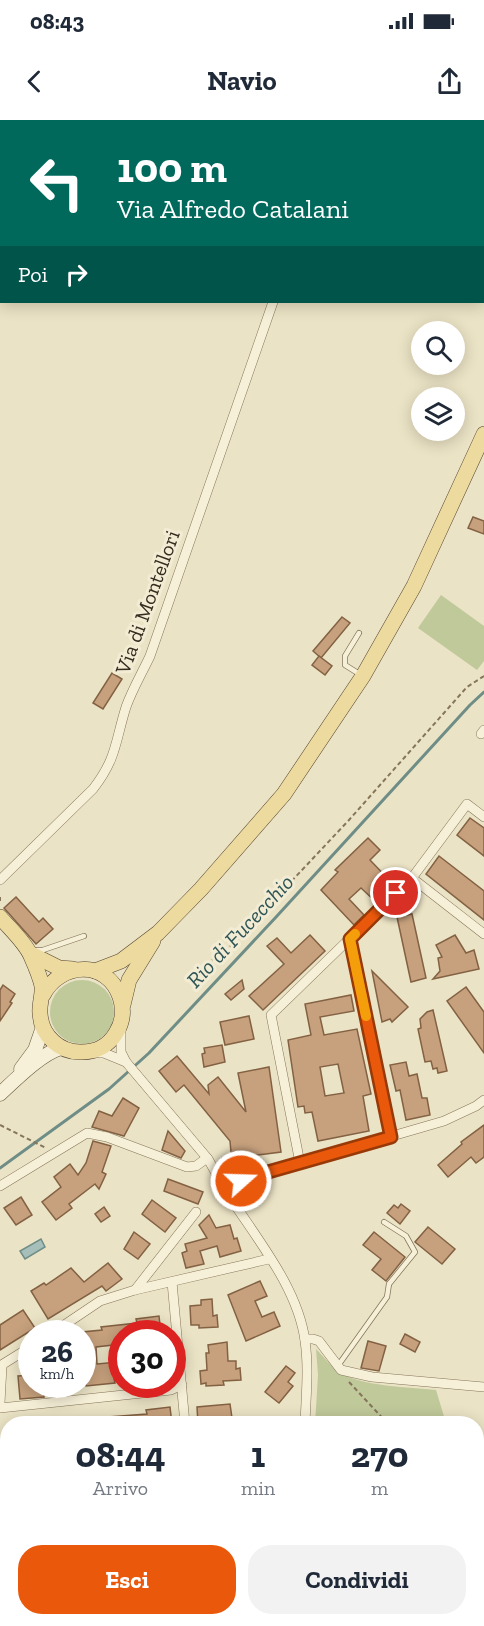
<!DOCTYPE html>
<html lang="it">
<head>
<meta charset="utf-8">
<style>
	:root { --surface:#fff; --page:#f2f2f3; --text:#1f2937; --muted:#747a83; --accent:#ea580c }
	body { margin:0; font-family:"Zilla Slab",serif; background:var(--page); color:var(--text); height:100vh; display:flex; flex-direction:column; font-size:22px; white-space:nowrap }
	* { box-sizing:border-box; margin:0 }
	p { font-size:20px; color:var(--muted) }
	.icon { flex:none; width:33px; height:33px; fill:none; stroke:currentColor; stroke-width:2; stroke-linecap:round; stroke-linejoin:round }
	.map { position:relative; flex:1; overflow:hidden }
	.sheet { position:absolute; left:0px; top:1296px; width:484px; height:210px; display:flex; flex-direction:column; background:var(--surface); border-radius:24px 24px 0 0; box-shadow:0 3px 15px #0003 }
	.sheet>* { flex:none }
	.banner { position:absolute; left:0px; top:0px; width:484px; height:183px; box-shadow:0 3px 15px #0003; background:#00695c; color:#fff; overflow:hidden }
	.controls { position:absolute; left:411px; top:201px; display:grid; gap:12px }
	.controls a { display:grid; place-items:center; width:54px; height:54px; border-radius:50%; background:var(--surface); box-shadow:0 3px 15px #0003; font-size:30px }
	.speed { position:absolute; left:18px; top:1200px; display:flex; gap:12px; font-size:30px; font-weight:700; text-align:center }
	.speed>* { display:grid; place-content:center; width:78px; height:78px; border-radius:50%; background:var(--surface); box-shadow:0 3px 15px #0003; line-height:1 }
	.speed small { font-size:15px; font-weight:400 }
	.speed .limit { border:9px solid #d22; background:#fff; color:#111 }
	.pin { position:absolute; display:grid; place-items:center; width:51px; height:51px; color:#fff; margin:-26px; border:3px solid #fff; border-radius:50%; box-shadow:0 2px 6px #0007 }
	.me { position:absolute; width:66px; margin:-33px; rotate:70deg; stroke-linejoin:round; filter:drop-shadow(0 0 4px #0008) }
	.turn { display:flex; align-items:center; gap:21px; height:126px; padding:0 18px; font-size:27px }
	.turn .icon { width:78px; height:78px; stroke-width:2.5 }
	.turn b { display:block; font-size:42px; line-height:51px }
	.then { display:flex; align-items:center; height:57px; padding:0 18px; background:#0003; gap:12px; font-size:22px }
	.eta { display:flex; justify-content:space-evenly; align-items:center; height:102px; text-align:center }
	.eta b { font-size:36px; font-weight:800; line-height:42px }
	.cta { display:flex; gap:12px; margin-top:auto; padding:12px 18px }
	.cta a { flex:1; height:69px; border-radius:24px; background:var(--accent); color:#fff; font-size:24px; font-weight:800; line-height:69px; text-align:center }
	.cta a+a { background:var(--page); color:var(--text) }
	.status { display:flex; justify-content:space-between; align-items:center; height:42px; padding:0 30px; background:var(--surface); direction:ltr }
	.status svg { height:16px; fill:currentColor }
	header { display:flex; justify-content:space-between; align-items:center; height:78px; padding:0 18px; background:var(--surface); font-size:27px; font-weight:800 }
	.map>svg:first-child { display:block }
	.green { fill:#c0c99a }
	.water { fill:#a6bfba; stroke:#6e8d87; stroke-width:1.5 }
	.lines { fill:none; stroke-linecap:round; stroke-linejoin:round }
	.stream { stroke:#6e8d87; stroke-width:3 }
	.building { fill:#c7a17d; stroke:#836143; stroke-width:1.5; fill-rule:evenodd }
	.lane-casing { stroke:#85755c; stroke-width:6 }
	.street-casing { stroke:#85755c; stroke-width:10 }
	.secondary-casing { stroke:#67563f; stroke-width:15 }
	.primary-casing { stroke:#534330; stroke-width:16 }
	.path { stroke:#85755c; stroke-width:2; stroke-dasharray:4.5 3; stroke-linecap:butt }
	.lane { stroke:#f7f0d8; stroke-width:4.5 }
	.street { stroke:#f7f0d8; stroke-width:9 }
	.secondary { stroke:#f7f0d8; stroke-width:14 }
	.primary { stroke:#ecda9f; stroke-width:15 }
	.route-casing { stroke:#983908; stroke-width:15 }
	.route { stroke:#ea580c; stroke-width:10 }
	.slow { stroke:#f59e0b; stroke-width:10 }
	.labels { text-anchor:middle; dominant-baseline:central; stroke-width:6; stroke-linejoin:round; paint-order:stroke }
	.street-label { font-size:21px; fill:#362c1f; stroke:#f3ecd4 }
	.water-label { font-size:22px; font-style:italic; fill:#2f5555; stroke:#f3ecd4 }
</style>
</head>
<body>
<div class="status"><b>08:43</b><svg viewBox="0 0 49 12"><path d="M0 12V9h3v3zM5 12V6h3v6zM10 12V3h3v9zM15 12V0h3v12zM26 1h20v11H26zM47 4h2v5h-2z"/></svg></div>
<header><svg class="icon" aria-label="back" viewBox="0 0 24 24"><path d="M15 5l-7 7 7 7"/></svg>Navio<svg class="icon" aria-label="share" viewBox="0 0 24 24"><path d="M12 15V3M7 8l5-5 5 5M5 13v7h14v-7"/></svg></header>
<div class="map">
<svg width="484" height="1506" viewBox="0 0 484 1506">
	<rect width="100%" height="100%" fill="#ebe3c5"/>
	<g class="green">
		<polygon points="441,475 484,506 484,541 477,550 418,508"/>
		<circle cx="82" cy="892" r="32"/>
		<path d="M316,1229C323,1236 331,1246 339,1252C363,1267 409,1267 436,1270L446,1303L315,1304L318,1255Z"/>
	</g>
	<polygon class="water" points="41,1119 45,1127 25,1139 20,1131"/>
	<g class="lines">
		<polyline class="stream" points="0,1048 109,969 149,933 277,796 470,585 484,572"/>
	</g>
	<g class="building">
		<polygon points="473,397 484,401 484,414 468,408"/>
		<polygon points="342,497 350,503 321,538 313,531"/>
		<polygon points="319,536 332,546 325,555 312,545"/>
		<polygon points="112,553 122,559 103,589 93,583"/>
		<polygon points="470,698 484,708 484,736 457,715"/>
		<polygon points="368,718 380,730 370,740 394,765 377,783 361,768 349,779 364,795 354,805 321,770 338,752 335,750"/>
		<polygon points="439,736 484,771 484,800 426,754"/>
		<polygon points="16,777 39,802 43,798 53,809 36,824 4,788"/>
		<polygon points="412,794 426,858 411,862 397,797"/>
		<polygon points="310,815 325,831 263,890 249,876 284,844 267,826 277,818 291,833"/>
		<polygon points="455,815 466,833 474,830 479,849 433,859 440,851 438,838 442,837 436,825"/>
		<polygon points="372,851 408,887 392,902 390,899 382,902"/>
		<polygon points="242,860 244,869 231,880 225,874"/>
		<polygon points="3,865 15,874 10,882 12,883 0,901 0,870"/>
		<polygon points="466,867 484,892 484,933 447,881"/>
		<path d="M351,875L354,891L320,897L324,915L357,909L371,974L363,976L369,1011L318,1021L312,992L305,993L304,986L298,987L288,920L311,915L305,884ZM338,944L344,973L325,976L320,947Z"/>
		<polygon points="433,890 447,951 438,953 437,948 433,949 431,941 425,942 418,909 421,908 420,899 427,892"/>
		<polygon points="249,896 254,919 225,925 220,902"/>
		<polygon points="222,925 225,942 204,947 202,934 205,933 204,928"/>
		<polygon points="177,936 209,974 208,965 218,957 246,992 238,953 269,947 281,1032 235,1038 234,1032 231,1032 230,1021 184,965 176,972 159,951"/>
		<polygon points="406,942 409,956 417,954 422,978 427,978 430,995 406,1000 400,970 396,971 390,945"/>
		<polygon points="123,978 139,988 124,1016 92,1007 99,991 112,996"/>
		<polygon points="484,1005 484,1037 476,1043 471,1037 448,1057 438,1045 462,1024 461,1022"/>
		<polygon points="168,1011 185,1031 181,1038 162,1030"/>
		<polygon points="93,1021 111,1026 102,1052 106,1054 99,1069 95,1064 69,1084 72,1088 56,1100 42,1082 61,1067 54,1057 70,1044 78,1055 86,1043"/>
		<polygon points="168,1059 203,1072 198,1084 164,1071"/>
		<polygon points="21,1077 32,1095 16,1105 4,1088"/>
		<polygon points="152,1080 176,1098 165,1112 142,1094"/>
		<polygon points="401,1084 410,1091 400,1104 387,1093 394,1085 398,1088"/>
		<polygon points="104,1087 110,1096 101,1102 95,1094"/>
		<polygon points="209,1095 216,1108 230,1105 234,1119 237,1118 241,1131 220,1137 217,1126 200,1131 204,1144 186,1148 182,1133 187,1131 185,1124 207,1118 199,1105"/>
		<polygon points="428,1107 455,1129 442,1144 415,1122"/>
		<polygon points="134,1112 150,1124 138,1139 124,1129"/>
		<polygon points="374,1112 405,1137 386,1161 372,1150 381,1139 363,1125"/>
		<polygon points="108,1143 122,1159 106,1171 102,1166 48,1199 31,1171 44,1163 46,1165 71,1148 84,1162"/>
		<polygon points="260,1161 267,1176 255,1181 262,1197 274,1192 280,1206 246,1221 228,1175"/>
		<polygon points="212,1179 213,1196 217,1195 218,1207 199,1208 199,1205 191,1205 190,1186 201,1185 201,1180"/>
		<polygon points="23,1190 35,1208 0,1230 0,1205"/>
		<polygon points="159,1196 161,1214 122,1214 122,1224 96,1227 97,1244 118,1242 119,1245 122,1245 122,1259 114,1259 115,1263 86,1266 82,1212 102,1210 101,1207 137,1203 136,1199"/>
		<polygon points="405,1214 420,1222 415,1232 400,1224"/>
		<polygon points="368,1221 386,1226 379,1251 361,1248"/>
		<polygon points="227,1222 228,1241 236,1241 236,1249 240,1248 241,1260 223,1261 224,1265 206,1266 206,1263 201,1264 200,1251 207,1250 206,1233 209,1233 208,1225"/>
		<polygon points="286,1246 295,1253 288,1262 293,1266 279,1283 265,1272"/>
		<polygon points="32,1255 32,1264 43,1264 44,1277 20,1279 18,1256"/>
		<polygon points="230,1284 232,1298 227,1299 228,1304 198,1304 197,1287"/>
		<polygon points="170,1287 172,1304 96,1304 95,1298 147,1294 146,1290"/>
	</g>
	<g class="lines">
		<defs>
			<g id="lane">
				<polyline points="359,513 345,536 345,545 361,555"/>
				<polyline points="34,830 43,830 84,816"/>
				<polyline points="337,1247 387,1177 389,1164 415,1132 406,1116 384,1102"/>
			</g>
			<g id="street">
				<polyline points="187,0 189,2"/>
				<polyline points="481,614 484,610"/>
				<polyline points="412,758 484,814"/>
				<path d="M0,760L93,669C117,638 115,622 126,587C132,570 142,553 150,536L273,182"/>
				<polyline points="350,819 391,1017"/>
				<polyline points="121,909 121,932 126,942 208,1039 221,1062"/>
				<polyline points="95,933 104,933 126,942"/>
				<polyline points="300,1043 271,895 412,758 467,684 484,697"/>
				<circle cx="231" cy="1061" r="10"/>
				<polyline points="240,1065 261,1054 444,1001 476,986 484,980"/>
				<polyline points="0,1066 87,1013 107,1017 187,1047 196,1046 207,1038"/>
				<path d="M224,1068C252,1113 298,1166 305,1221C309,1248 306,1276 305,1304"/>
				<polyline points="172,1162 185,1304"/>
				<polyline points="135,1170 196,1092"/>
				<polyline points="51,1214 100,1181 135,1170 269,1139"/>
				<polyline points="305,1219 313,1219 319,1221 341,1250 372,1257 484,1267"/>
				<polyline points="0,1246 32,1226"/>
				<polyline points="0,1283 2,1246"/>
				<polyline points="0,1288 171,1270 182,1265"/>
				<polyline points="0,1381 8,1380"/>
				<polyline points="477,1457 484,1461"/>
				<polyline points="0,1476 8,1476"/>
				<polyline points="477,1483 484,1470"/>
				<polyline points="340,1498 354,1506"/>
				<polyline points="467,1500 468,1498"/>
				<polyline points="293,1506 294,1498"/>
			</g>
			<g id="secondary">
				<polyline points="21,949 35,930 43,907"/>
				<path d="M0,974C15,960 42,933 61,928"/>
			</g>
			<g id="primary">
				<path d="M0,797C10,809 25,822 31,836C35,845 40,856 42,866C43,876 39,884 40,893C41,916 60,933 82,932C97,932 109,925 116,913C123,902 124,889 120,877C107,839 60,842 43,875"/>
				<polyline points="31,834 59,848 73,849"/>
				<polyline points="95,851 121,841 158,813 201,769 284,674 363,556 414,466 484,314"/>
				<polyline points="123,885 129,860 153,821"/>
			</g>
		</defs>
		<use href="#lane" class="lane-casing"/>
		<use href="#street" class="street-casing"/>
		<use href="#secondary" class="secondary-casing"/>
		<use href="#primary" class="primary-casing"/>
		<g class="path">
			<polyline points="0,777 0,781"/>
			<polyline points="212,840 224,833 349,700 467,567 484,556"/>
			<polyline points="0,1005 46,1028"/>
			<polyline points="221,1038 237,1044 256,1044"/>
			<polyline points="222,1039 229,1049"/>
			<polyline points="349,1262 388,1304"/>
		</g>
		<use href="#lane" class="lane"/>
		<use href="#street" class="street"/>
		<use href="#secondary" class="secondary"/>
		<use href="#primary" class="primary"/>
	</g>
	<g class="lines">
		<defs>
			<polyline id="route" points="241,1061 240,1065 261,1054 391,1017 350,819 396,773"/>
		</defs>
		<use href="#route" class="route-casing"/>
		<use href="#route" class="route"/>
		<polyline class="slow" points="355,814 350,819 366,896"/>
	</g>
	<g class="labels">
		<g class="street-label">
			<text transform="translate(147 482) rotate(-70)">Via di Montellori</text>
		</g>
		<g class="water-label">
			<text transform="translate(240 811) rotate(-47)">Rio di Fucecchio</text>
		</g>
	</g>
</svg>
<div class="controls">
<a><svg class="icon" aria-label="search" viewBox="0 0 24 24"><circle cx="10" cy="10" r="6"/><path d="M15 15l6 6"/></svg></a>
<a><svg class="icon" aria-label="layers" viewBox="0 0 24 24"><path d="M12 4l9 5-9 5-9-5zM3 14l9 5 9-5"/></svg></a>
</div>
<div class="speed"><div>26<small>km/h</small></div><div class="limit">30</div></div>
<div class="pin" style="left:396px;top:773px;background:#d93025"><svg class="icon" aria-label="arrive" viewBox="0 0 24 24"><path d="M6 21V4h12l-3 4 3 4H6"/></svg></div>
<svg class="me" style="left:241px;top:1061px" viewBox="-20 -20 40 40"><circle r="17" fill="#ea580c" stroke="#fff" stroke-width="3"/><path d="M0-11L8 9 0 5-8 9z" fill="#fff"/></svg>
<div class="banner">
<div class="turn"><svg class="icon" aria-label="left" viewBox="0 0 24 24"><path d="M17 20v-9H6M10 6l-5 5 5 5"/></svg><div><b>100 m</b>Via Alfredo Catalani</div></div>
<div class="then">Poi<svg class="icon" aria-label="right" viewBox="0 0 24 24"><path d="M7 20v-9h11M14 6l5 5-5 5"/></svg></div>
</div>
<section class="sheet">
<div class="eta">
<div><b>08:44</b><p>Arrivo</p></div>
<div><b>1</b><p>min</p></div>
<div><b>270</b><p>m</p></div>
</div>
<div class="cta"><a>Esci</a><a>Condividi</a></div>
</section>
</div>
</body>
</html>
